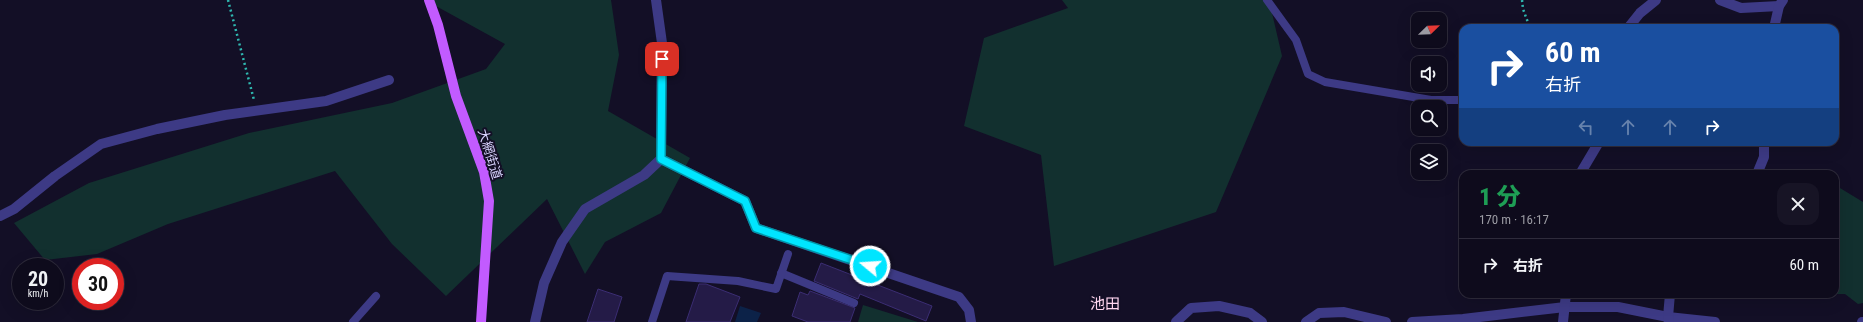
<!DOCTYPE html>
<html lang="ja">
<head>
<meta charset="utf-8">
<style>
	:root { --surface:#0e0b1c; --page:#171425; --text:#f1f3f6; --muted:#9b9ba3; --line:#2e2b3b }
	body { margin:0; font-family:"Roboto Condensed","Noto Sans JP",sans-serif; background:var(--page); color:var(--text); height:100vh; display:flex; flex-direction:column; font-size:15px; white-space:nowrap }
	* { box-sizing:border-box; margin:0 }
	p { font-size:13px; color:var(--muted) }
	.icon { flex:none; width:22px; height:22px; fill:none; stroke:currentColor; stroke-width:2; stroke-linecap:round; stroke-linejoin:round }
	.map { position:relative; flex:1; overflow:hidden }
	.panel { position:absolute; left:1459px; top:170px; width:380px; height:128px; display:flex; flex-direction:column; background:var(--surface); border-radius:12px; box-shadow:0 4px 16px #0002,0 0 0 1px var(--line) }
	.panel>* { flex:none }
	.banner { position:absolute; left:1459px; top:24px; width:380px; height:122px; border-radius:12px; box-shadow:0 4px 16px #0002,0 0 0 1px var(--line); background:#1a4fa0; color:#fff; overflow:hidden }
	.needle { width:26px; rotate:67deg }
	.buttons { position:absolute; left:1411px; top:12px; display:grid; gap:8px }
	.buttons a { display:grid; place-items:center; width:36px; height:36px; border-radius:8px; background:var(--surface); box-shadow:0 4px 16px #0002,0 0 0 1px var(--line); font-size:20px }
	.speed { position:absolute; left:12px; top:258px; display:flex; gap:8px; font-size:20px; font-weight:700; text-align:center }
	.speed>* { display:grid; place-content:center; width:52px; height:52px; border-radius:50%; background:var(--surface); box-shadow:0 4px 16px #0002,0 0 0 1px var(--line); line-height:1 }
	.speed small { font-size:10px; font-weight:400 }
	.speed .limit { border:6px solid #d22; background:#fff; color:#111 }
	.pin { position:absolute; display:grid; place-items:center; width:34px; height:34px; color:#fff; margin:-17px; border-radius:8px; box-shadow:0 2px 6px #0006 }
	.me { position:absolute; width:44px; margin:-22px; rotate:288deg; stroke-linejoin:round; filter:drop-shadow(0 0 3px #0008) }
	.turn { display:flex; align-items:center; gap:14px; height:84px; padding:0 20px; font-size:18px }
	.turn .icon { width:52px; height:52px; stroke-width:2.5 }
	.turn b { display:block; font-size:28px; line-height:34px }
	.lanes { display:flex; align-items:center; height:38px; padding:0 20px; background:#0003; justify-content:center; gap:20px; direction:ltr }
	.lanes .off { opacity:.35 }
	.round { display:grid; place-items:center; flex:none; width:42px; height:42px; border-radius:12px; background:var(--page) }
	.head { display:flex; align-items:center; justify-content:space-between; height:68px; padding:0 20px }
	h1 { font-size:24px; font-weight:800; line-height:30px; color:#1e9e55 }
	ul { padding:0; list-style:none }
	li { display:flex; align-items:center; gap:12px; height:52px; padding:0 20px; border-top:1px solid var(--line) }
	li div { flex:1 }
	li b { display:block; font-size:15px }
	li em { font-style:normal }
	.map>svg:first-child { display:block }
	.green { fill:#12302f }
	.water { fill:#0c2248 }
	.building { fill:#241b47; stroke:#3b2d73 }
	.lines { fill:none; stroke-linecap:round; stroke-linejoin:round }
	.path { stroke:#2fb8b0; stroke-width:2.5; stroke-dasharray:2 3; stroke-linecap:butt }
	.service { stroke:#3d3a85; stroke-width:8 }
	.minor { stroke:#3d3a85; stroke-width:10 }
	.primary { stroke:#c25bff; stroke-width:10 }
	.route-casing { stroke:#0095a6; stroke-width:10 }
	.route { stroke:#00e5ff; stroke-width:7 }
	.labels { text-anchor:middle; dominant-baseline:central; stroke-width:4; stroke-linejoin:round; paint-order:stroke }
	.street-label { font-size:13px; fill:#d9d4ff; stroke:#130f26 }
	.quarter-label { font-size:15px; fill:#ffd6f0; stroke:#130f26 }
</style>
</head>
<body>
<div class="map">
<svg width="1863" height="322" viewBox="0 0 1863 322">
	<rect width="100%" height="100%" fill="#130f26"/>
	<g class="green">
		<polygon points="425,0 611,0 619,55 608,111 690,158 661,213 605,242 585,274 547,199 446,296 392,244 335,171 168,224 97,254 45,260 14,223 89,183 249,133 392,103 486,69 505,44"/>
		<polygon points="1062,0 1269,0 1282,56 1216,212 1054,266 1041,155 964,126 984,38 1068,8"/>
		<polygon points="1835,185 1863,202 1863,303 1858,304 1845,294 1835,294"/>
		<polygon points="863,305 918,322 858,322"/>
	</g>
	<polygon class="water" points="740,306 761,313 757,322 735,322"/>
	<g class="building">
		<polygon points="821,263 932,306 926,321 860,294 858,299 814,281"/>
		<polygon points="699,284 706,284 740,297 730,322 686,322"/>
		<polygon points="598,289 622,297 614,322 587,322"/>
		<polygon points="810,291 855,308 850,322 808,322 792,316 800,292 808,295"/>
	</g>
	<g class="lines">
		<g class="path">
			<polyline points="228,0 254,100"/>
			<polyline points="1522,0 1523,9 1530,28"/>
		</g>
		<g class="service">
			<polyline points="1267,0 1296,40 1308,74 1325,82 1431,100 1463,100"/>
			<polyline points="781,273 854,303"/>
			<polyline points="353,322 376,296"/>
			<polyline points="652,322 667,276 738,281 776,289 788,254"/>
		</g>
		<g class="minor">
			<polyline points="1720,0 1741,8 1779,6"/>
			<polyline points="1628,28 1640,13 1656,0"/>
			<polyline points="1774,28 1779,6 1783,0"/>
			<polyline points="661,159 745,201 756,228 959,297 969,310 971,322"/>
			<polyline points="1580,174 1599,142"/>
			<polyline points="1757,174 1764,157 1764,142"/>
			<polyline points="0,216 14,209 55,176 101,144 157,129 225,115 326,101 389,80"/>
			<polyline points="535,322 544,283 562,242 585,209 644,175 661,159 662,43 656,0"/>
			<polyline points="1176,322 1191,308 1219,306 1250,313 1262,322"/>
			<polyline points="1306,322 1319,313 1344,312 1386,322"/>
			<polyline points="1412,322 1463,319 1565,307 1618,307 1668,317 1715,322"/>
			<polyline points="1563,322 1566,294"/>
			<polyline points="1669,322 1668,317 1670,294"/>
			<polyline points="1862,322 1863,322"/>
		</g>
		<polyline class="primary" points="429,0 438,25 456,96 484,172 489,201 481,322"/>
	</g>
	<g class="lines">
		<defs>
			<polyline id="route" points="662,59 661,159 745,201 756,228 870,266"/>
		</defs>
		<use href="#route" class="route-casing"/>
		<use href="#route" class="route"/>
	</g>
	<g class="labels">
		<g class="street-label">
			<text transform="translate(490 154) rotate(73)">大網街道</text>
		</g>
		<g class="quarter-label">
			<text x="1105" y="304">池田</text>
		</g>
	</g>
</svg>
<div class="buttons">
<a><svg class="needle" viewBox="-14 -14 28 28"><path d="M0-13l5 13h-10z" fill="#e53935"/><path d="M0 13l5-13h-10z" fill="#9b9ba3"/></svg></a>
<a><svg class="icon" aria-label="sound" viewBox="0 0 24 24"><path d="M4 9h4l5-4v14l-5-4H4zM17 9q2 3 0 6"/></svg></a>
<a><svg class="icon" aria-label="search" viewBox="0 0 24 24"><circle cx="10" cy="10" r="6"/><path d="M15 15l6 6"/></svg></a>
<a><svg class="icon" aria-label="layers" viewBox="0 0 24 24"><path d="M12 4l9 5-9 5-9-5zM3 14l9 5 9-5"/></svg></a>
</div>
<div class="speed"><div>20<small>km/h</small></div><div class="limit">30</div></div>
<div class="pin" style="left:662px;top:59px;background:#d93025"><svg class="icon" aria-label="arrive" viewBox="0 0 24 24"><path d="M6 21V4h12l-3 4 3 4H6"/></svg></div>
<svg class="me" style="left:870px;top:266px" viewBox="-20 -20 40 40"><circle r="17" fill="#00e5ff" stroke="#fff" stroke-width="3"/><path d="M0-11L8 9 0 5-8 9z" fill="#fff"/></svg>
<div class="banner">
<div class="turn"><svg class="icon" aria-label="right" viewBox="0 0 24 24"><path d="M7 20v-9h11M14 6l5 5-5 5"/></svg><div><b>60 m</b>右折</div></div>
<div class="lanes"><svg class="icon off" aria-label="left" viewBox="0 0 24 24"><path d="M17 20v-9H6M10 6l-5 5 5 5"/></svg><svg class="icon off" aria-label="ahead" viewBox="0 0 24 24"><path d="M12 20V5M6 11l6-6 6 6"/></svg><svg class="icon off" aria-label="ahead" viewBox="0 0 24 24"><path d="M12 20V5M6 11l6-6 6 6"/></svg><svg class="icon" aria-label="right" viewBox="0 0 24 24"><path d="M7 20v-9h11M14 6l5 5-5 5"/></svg></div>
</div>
<section class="panel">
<div class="head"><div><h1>1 分</h1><p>170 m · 16:17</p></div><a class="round"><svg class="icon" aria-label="close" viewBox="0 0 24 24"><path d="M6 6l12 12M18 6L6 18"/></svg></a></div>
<ul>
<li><svg class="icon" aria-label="right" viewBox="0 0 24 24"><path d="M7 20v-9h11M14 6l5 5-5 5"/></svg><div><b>右折</b></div><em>60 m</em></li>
</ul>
</section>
</div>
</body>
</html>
